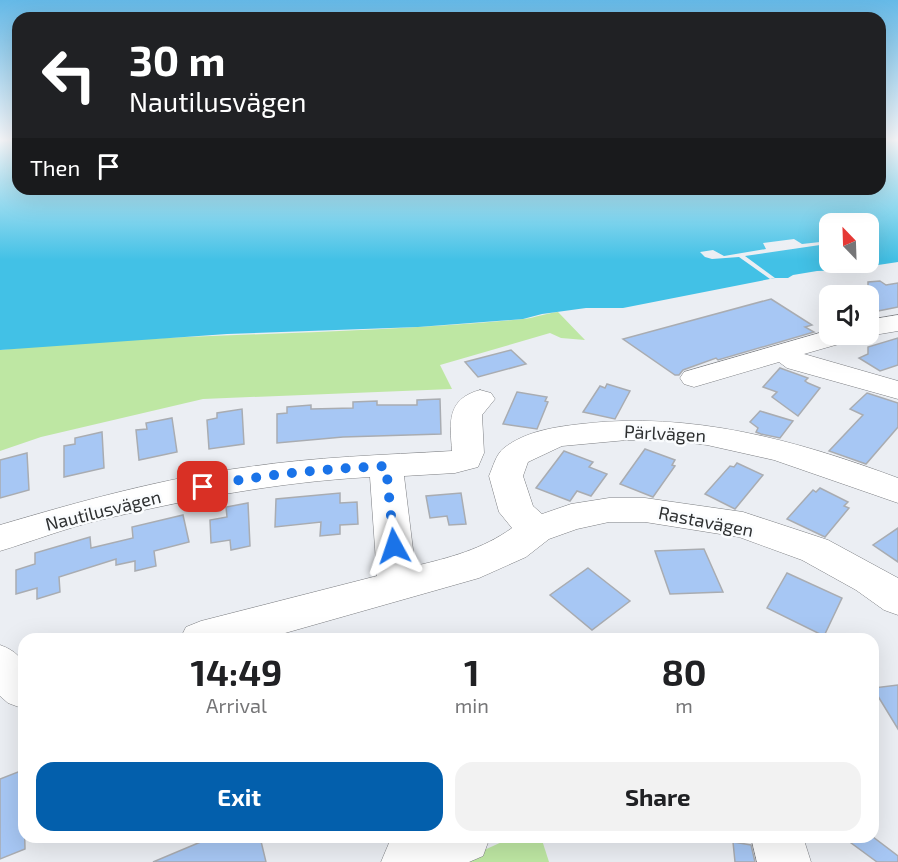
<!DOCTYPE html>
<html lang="en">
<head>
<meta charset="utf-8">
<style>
	:root { --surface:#fff; --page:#f2f2f2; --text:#202124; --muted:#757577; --accent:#035fac }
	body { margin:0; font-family:"Exo 2",sans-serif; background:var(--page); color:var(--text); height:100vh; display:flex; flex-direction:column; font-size:22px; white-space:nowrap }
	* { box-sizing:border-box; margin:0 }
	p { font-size:20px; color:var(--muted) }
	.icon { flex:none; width:33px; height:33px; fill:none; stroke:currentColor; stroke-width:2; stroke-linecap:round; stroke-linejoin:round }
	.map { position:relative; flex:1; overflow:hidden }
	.drawer { position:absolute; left:18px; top:633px; width:861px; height:210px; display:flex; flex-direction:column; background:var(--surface); border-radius:18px; box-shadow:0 6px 24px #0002 }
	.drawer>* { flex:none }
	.banner { position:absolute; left:12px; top:12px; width:874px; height:183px; border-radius:18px; box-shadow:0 6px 24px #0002; background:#202124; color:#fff; overflow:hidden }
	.needle { width:39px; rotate:337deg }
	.buttons { position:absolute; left:819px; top:213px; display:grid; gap:12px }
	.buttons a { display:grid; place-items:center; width:60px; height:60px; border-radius:12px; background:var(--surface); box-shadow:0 6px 24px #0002; font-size:30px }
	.pin { position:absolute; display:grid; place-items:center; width:51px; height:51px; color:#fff; margin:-26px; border-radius:12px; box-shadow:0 3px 9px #0006 }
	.me { position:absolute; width:66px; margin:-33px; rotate:355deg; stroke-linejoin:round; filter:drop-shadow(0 0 4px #0008) }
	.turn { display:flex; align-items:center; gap:21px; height:126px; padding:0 18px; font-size:27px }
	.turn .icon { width:78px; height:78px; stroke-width:2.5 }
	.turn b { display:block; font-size:42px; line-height:51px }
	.then { display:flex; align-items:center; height:57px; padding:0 18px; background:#0003; gap:12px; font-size:22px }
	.eta { display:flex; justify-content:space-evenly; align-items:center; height:102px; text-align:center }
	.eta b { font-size:36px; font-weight:700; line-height:42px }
	.action { display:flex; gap:12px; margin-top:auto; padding:12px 18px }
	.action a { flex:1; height:69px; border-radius:18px; background:var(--accent); color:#fff; font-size:24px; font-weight:700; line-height:69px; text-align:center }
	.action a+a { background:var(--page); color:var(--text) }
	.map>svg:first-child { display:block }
	.green { fill:#bee7a3 }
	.water { fill:#42c1e6; fill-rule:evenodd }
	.pier { fill:#ebeef3 }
	.building { fill:#a7c7f4; stroke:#a9acb1; stroke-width:1.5 }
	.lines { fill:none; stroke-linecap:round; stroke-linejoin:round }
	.minor-casing { stroke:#7c7e82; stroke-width:1 }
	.minor { fill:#fff; fill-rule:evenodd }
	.route { stroke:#1a73e8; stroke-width:10; stroke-dasharray:0 18 }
	.labels { text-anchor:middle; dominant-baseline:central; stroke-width:5; stroke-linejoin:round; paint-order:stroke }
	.street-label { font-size:18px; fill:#2e3031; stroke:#fafcfe }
</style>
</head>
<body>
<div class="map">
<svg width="898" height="862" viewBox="0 0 898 862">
	<rect width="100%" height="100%" fill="#ebeef3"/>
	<g class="green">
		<path d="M558,312L585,340L561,338L550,333L440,365L452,389L203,399L41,437L0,451V350C174,332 349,336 523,319C535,318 546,313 558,312Z"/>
		<polygon points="513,837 541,837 549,862 458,862"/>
	</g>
	<path class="water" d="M0,140H18V189H880L881,140H898V262L845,270L817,271L793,275L788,278H775L623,308H586L542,314L523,319L418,327L227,334L0,350ZM830,224H868V262H830Z"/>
	<polygon class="pier" points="794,239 802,244 829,241 826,244 829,250 820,245 745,256 775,278 770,279 739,257 712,259 705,257 700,252 713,250 724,256 766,249 763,243"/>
	<g class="building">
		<polygon points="880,281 886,285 898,283 898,307 868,313 868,282"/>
		<polygon points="771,299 812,325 805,327 814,332 718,360 716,358 683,370 679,375 675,375 623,339"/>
		<polygon points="898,338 898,365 880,371 859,358 868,354 868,347"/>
		<polygon points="511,350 526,364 478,377 465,362"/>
		<polygon points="780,368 808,378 805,381 808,383 820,388 798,416 772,397 777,392 763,387"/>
		<polygon points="607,384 630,391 615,419 583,412 600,386 605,388"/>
		<polygon points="517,392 547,397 545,401 548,402 537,429 503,424"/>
		<polygon points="867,393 898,403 898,427 866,464 829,451 863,415 850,409"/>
		<polygon points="440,399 441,434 343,437 277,443 277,414 287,413 287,407 311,405 311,409 353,408 353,402 377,401 377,405 417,405 417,400"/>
		<polygon points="242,409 244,444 209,449 207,420 217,418 217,413"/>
		<polygon points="760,411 793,421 780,438 761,434 756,432 758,428 750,422"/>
		<polygon points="172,418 177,452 139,460 136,430 147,429 146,423"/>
		<polygon points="102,432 104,468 64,477 64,446 75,444 75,438"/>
		<polygon points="645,449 675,460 672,465 675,466 653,497 620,484"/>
		<polygon points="564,451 593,462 589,467 607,474 591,496 577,491 570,501 536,488"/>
		<polygon points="27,453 29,490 0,498 0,460"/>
		<polygon points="737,463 763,475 735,509 705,494 730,466 734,467"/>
		<polygon points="820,488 848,502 844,506 849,508 825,537 787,519 813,490 816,492"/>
		<polygon points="340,493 340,503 357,502 358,524 340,525 340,534 320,536 321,522 275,527 276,499"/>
		<polygon points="461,493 466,524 449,525 447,516 430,518 426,496"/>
		<polygon points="248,503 250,546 231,550 230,540 211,543 210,520 227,517 226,507"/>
		<polygon points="183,515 189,542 154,551 156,566 135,571 135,561 116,565 116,559 59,577 60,592 37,599 37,588 16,594 16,570 35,564 35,553 90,537 91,548 133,538 132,527"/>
		<polygon points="898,528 898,562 873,545"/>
		<polygon points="704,549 723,592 670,594 655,551"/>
		<polygon points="588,568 630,601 592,630 550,595"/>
		<polygon points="787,573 842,598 824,636 767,608"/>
		<polygon points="898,685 898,729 873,688"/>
		<polygon points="23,770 25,849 0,859 0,779"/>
		<polygon points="202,837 260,837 266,862 153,862 203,841"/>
		<polygon points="843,837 873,837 898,856 898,862 877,862"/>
		<polygon points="733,842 751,845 755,862 735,862"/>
	</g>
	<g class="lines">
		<defs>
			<g id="minor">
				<polygon points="898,315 898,331 868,336 863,334 868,334 868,320"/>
				<polygon points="830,330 830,334 857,334 853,340 804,354 898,381 898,399 787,368 779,362 694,387 684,384 680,378 684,372"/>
				<path d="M480,390L491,393L495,399L482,415L484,453L478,467L455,473L404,476L415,566C449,558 483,549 512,528L499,512L489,476C493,467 496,454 504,448C526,431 555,427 581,424C691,411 796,440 898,478V503L774,460L707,445L667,440H627L562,446L528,462L523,476L533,506L542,514L571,504L609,498H645L743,512L828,540L898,578V615L884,610L856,590L802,560L739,537L645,522H609L577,529L549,539L526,557L479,578L264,639H180L186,627L201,621L377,576L370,477C279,482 189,499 100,520C66,528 33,541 0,551V525C81,501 164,478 248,467C315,457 383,455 452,451C450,423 446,399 480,390Z"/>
				<path d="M0,645C34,657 24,678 24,709L8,703L0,696Z"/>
				<polygon points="402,837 490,837 483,856 469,862 381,862 389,843"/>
				<polygon points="751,837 803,837 811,862 757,862"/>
			</g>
		</defs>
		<use href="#minor" class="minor-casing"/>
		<use href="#minor" class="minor"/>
	</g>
	<linearGradient id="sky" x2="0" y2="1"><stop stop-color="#65b9e7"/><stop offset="0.54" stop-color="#f6f7fa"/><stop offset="1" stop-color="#f6f7fa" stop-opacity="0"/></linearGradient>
	<rect width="898" height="260" fill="url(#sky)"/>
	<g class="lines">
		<path class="route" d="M203,487C264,474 324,469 386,466L394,546"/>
	</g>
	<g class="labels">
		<g class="street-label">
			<text transform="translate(665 433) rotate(3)">Pärlvägen</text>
			<text transform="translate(103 510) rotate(-14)">Nautilusvägen</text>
			<text transform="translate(706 521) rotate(11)">Rastavägen</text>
		</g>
	</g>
</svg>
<div class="buttons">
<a><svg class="needle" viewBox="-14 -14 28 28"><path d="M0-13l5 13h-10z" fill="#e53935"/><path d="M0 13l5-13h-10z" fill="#757577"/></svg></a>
<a><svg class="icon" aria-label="sound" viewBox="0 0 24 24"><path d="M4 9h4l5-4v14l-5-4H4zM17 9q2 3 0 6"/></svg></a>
</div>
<div class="pin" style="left:203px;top:487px;background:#d93025"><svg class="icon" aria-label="arrive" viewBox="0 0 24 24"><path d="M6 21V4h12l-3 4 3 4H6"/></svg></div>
<svg class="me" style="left:394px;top:546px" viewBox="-20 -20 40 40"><path d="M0-17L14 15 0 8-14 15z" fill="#1a73e8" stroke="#fff" stroke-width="4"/></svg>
<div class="banner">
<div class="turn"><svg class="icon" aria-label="left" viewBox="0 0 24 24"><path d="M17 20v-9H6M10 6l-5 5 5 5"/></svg><div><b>30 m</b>Nautilusvägen</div></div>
<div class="then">Then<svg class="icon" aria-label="arrive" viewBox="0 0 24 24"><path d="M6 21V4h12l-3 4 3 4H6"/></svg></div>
</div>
<section class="drawer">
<div class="eta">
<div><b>14:49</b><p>Arrival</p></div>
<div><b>1</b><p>min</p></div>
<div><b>80</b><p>m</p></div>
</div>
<div class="action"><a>Exit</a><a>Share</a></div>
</section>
</div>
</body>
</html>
